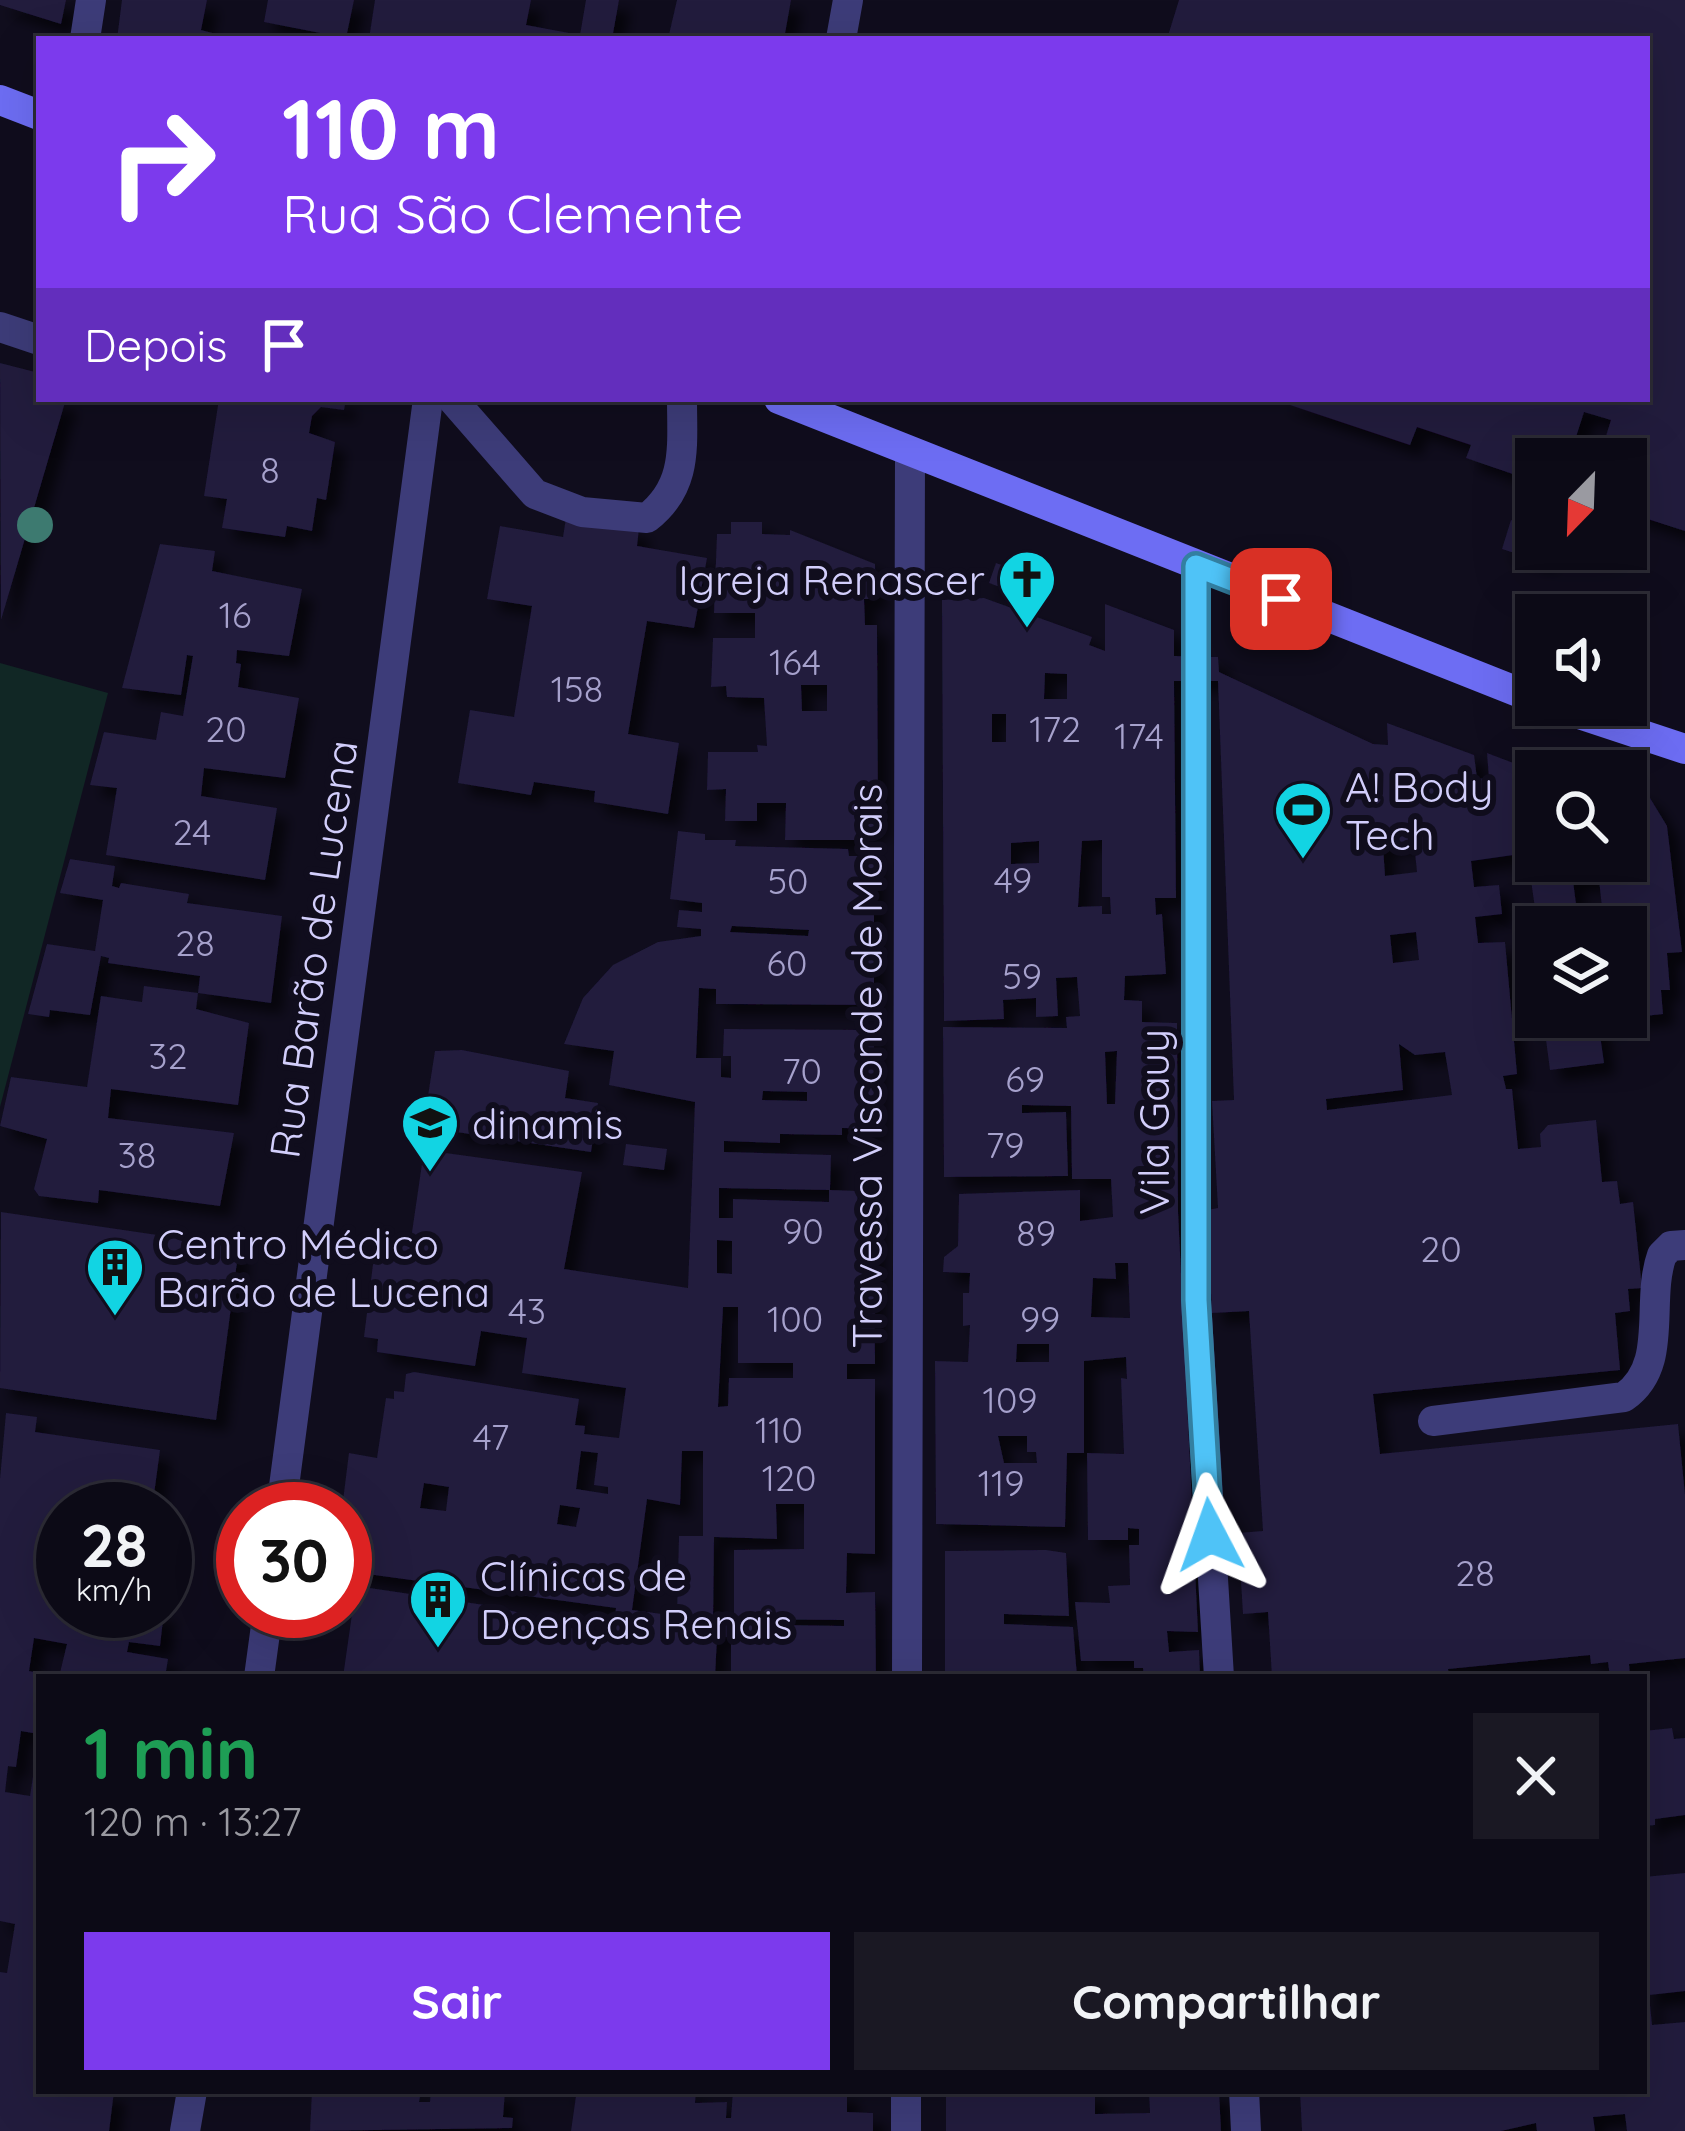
<!DOCTYPE html>
<html lang="pt">
<head>
<meta charset="utf-8">
<style>
	:root { --surface:#0c0a16; --page:#1a1823; --text:#f1f3f6; --muted:#9a9aa1; --line:#2c2b35; --accent:#7c3aed }
	body { margin:0; font-family:Quicksand,sans-serif; background:var(--page); color:var(--text); height:100vh; display:flex; flex-direction:column; font-size:45px; white-space:nowrap }
	* { box-sizing:border-box; margin:0 }
	p { font-size:39px; color:var(--muted) }
	.icon { flex:none; width:66px; height:66px; fill:none; stroke:currentColor; stroke-width:2; stroke-linecap:round; stroke-linejoin:round }
	.map { position:relative; flex:1; overflow:hidden }
	.panel { position:absolute; left:36px; top:1674px; width:1611px; height:420px; display:flex; flex-direction:column; background:var(--surface); border-radius:0px; box-shadow:0 12px 48px #0002,0 0 0 3px var(--line) }
	.panel>* { flex:none }
	.banner { position:absolute; left:36px; top:36px; width:1614px; height:366px; border-radius:0px; box-shadow:0 12px 48px #0002,0 0 0 3px var(--line); background:#7c3aed; color:#fff; overflow:hidden }
	.needle { width:78px; rotate:203deg }
	.tools { position:absolute; left:1515px; top:438px; display:grid; gap:24px }
	.tools a { display:grid; place-items:center; width:132px; height:132px; border-radius:0px; background:var(--surface); box-shadow:0 12px 48px #0002,0 0 0 3px var(--line); font-size:60px }
	.speed { position:absolute; left:36px; top:1482px; display:flex; gap:24px; font-size:60px; font-weight:700; text-align:center }
	.speed>* { display:grid; place-content:center; width:156px; height:156px; border-radius:50%; background:var(--surface); box-shadow:0 12px 48px #0002,0 0 0 3px var(--line); line-height:1 }
	.speed small { font-size:30px; font-weight:400 }
	.speed .limit { border:18px solid #d22; background:#fff; color:#111 }
	.pin { position:absolute; display:grid; place-items:center; width:102px; height:102px; color:#fff; margin:-51px; border-radius:24px; box-shadow:0 6px 18px #0006 }
	.me { position:absolute; width:132px; margin:-66px; rotate:356deg; stroke-linejoin:round; filter:drop-shadow(0 0 9px #0008) }
	.turn { display:flex; align-items:center; gap:42px; height:252px; padding:0 48px; font-size:54px }
	.turn .icon { width:156px; height:156px; stroke-width:2.5 }
	.turn b { display:block; font-size:84px; line-height:102px }
	.then { display:flex; align-items:center; height:114px; padding:0 48px; background:#0003; gap:24px; font-size:45px }
	.round { display:grid; place-items:center; flex:none; width:126px; height:126px; border-radius:0px; background:var(--page) }
	.headline { display:flex; align-items:center; justify-content:space-between; height:204px; padding:0 48px }
	h1 { font-size:72px; font-weight:700; line-height:90px; color:#1e9e55 }
	.cta { display:flex; gap:24px; margin-top:auto; padding:24px 48px }
	.cta a { flex:1; height:138px; border-radius:0px; background:var(--accent); color:#fff; font-size:48px; font-weight:700; line-height:138px; text-align:center }
	.cta a+a { background:var(--page); color:var(--text) }
	.map>svg:first-child { display:block }
	.green { fill:#112725 }
	.building { fill:#211b3d; fill-rule:evenodd; filter:url(#shadow) }
	.lines { fill:none; stroke-linecap:round; stroke-linejoin:round }
	.service { stroke:#3d3c79; stroke-width:30 }
	.minor { stroke:#3d3c79; stroke-width:30 }
	.secondary { stroke:#6d6df3; stroke-width:30 }
	.tree { fill:#3d7a70 }
	.route-casing { stroke:#337fa1; stroke-width:30 }
	.route { stroke:#4fc3f7; stroke-width:21 }
	.labels { text-anchor:middle; dominant-baseline:central; stroke-width:12; stroke-linejoin:round; paint-order:stroke }
	.number-label { font-size:36px; fill:#a6a1cc }
	.poi-label { font-size:42px; fill:#d2cefb; stroke:#100d1d; text-anchor:start }
	.street-label { font-size:42px; fill:#d2cefb; stroke:#100d1d }
</style>
</head>
<body>
<div class="map">
<svg width="1685" height="2131" viewBox="0 0 1685 2131">
	<defs>
		<filter id="shadow"><feDropShadow dx="11" dy="11" stdDeviation="6" flood-color="#0009"/></filter>
	</defs>
	<rect width="100%" height="100%" fill="#100d1d"/>
	<polygon class="green" points="0,663 108,693 0,1107"/>
	<g class="building">
		<polygon points="0,0 66,0 61,24 0,5"/>
		<polygon points="122,0 207,0 201,30 235,39 117,39"/>
		<polygon points="268,0 354,0 346,38 264,22"/>
		<polygon points="375,0 531,0 526,25 580,35 586,0 619,0 612,39 369,39"/>
		<polygon points="677,0 791,0 784,39 668,39"/>
		<path d="M1179,0H1685V531L1626,512V459H1536V482L1466,458L1471,445L1417,427L1410,445L1275,400L1647,399L1651,333H1647V39H1167ZM1584,412L1611,420L1602,449L1575,440Z"/>
		<polygon points="0,363 39,373 39,399 66,399 1,620"/>
		<polygon points="219,399 346,399 344,410 321,407 312,416 309,433 335,442 326,500 317,498 312,531 287,526 285,537 222,528 227,499 204,496"/>
		<polygon points="566,518 639,528 637,546 707,558 694,628 647,621 628,734 679,743 668,814 594,802 595,791 534,782 531,795 458,783 470,710 514,717 532,606 487,599 500,526 563,537"/>
		<polygon points="1511,520 1536,528 1536,549 1547,549 1543,562 1502,549"/>
		<path d="M731,522H762V534L790,535V530L875,564L876,599H864L865,625H877L878,828L866,829L867,840H785L786,803H757V821H725L726,789L707,790L708,752H758L757,745L767,746L764,698L727,697L726,686L711,687L713,638H755V613H714L717,534H731ZM801,685H827V711H802Z"/>
		<polygon points="160,544 215,551 212,571 302,589 289,656 237,650 236,663 241,664 238,687 299,698 285,778 204,768 201,796 277,808 265,880 106,855 117,788 90,785 104,732 156,740 161,712 183,716 193,656 187,655 181,695 122,688"/>
		<polygon points="996,563 1027,574 1019,594 989,583"/>
		<path d="M984,598L1092,637L1089,645L1105,651V604L1174,630V656L1218,657L1219,672L1373,744L1388,745L1387,723L1474,755L1477,779L1489,778L1487,753L1516,764L1521,752L1565,771H1536V861H1626V798L1633,789L1650,798L1667,826L1682,952L1667,953L1670,990H1661L1663,1014L1626,1018V927H1604L1599,879L1573,881L1579,927H1536V943L1529,944L1524,910L1535,908L1527,853L1471,861L1474,887L1499,885L1502,914L1475,917L1478,943L1505,942L1517,1074L1503,1076L1506,1089H1512L1518,1149L1541,1147L1540,1134L1548,1125L1596,1120L1602,1182L1617,1181L1620,1204L1633,1202L1642,1288L1628,1289L1630,1311L1615,1313L1620,1370L1373,1394L1380,1454L1678,1424L1685,1495V1658L1629,1664L1630,1677H1610L1608,1662L1591,1664L1590,1655L1448,1669L1449,1677H1272L1268,1612L1243,1614L1238,1533L1263,1531L1249,1311L1212,1313L1207,1210L1218,1208L1212,1101L1234,1100L1218,681H1174L1176,898H1155L1156,915L1162,914L1166,974L1125,976L1124,1000L1142,1001V1022L1177,1023L1178,1211L1198,1632L1167,1631L1169,1652L1199,1650L1200,1677H1144L1143,1668H1134V1661H1081L1075,1602L1110,1603L1108,1586L1130,1585L1129,1545H1139V1529L1128,1528V1540H1088L1087,1453L1124,1454L1121,1378L1127,1379L1126,1357L1084,1361V1453H1067L1065,1527L936,1524L935,1361L968,1362L970,1325L963,1326V1293H969L970,1273L943,1272L944,1257L958,1246L959,1194L1080,1190V1221L1113,1217L1111,1179H1072L1071,1106L1022,1105V1113L1066,1112L1068,1176L944,1177L943,1027L1067,1028L1066,1017L1080,1016L1077,977L1056,978L1058,1016L1036,1017V998L1003,1000L1004,1019L944,1021L942,600ZM1045,673L1067,674V699H1044ZM992,714H1006V742H992ZM1102,840V897H1110L1111,914H1102V906L1078,907L1082,841ZM1039,841V863L1011,864V843ZM1414,842L1417,872L1385,876L1383,846ZM1416,932L1419,960L1393,963L1390,935ZM1399,1044L1415,1055L1445,1052L1452,1095L1327,1110L1326,1099L1403,1090ZM1117,1051L1115,1104H1107L1105,1052ZM1115,1263H1128L1130,1318L1091,1317L1093,1278L1116,1279ZM1017,1344H1049V1362H1016ZM998,1436H1027V1452H1036L1037,1463H1004Z"/>
		<path d="M678,831L705,834V840H736L735,846L848,849L849,856H874V1005L716,1004V989L699,988L696,1058H721V1077L731,1078V1056H723L724,1029L874,1030V1129L842,1128V1135L780,1134V1143L724,1141V1152L831,1155L830,1190L719,1188V1218H733V1199L829,1202V1190L858,1191L857,1202L874,1203L875,1364H847V1379H875V1554L847,1553L846,1593L875,1592L876,1677H731V1637H717L715,1677H343L356,1586L491,1606L533,1616V1622L613,1635L616,1608L345,1571L342,1509L349,1453L377,1458L386,1398L394,1399V1391L404,1392L406,1374L414,1372L579,1399L575,1425L585,1426L584,1434L619,1438L626,1388L522,1373L527,1338L481,1331L475,1366L377,1352L378,1339L364,1337L374,1256L390,1258L392,1244L410,1246L424,1150L582,1172L564,1269L688,1288L695,1102L609,1085L614,1051L564,1044L583,998L613,965L658,942L701,936V929L677,927L679,910L702,912V903L670,899ZM732,926L809,930L808,936L730,932ZM763,1091L807,1092V1101L762,1100ZM717,1240L732,1241V1274L717,1273ZM723,1307H738V1363H793V1378H729L728,1406L718,1407ZM581,1451L598,1453L594,1485L608,1487V1494L576,1489ZM682,1451H703V1536H679L677,1616L632,1610L647,1499L680,1505ZM424,1483L449,1487L446,1511L420,1508ZM776,1504H804V1549L734,1550V1619L844,1620V1626L713,1624L714,1537L777,1539ZM560,1505L580,1508L576,1527L557,1524Z"/>
		<polygon points="70,859 115,866 112,886 119,888 121,883 189,894 187,903 282,916 271,1003 198,993 196,1009 249,1023 238,1105 111,1089 108,1118 234,1133 220,1206 99,1190 98,1203 39,1196 34,1189 47,1139 0,1126 11,1077 87,1087 101,996 142,1002 144,986 198,993 200,976 108,963 109,958 101,956 90,1015 50,1010 49,1017 28,1014 47,944 95,951 103,900 60,893"/>
		<polygon points="1543,1017 1608,1017 1598,1021 1604,1063 1550,1070"/>
		<polygon points="462,1050 569,1071 565,1098 598,1103 591,1152 450,1131 452,1120 425,1115 435,1051"/>
		<polygon points="626,1144 667,1149 664,1170 623,1165"/>
		<polygon points="1,1212 239,1247 216,1420 0,1388"/>
		<polygon points="6,1413 37,1417 35,1432 160,1450 152,1509 63,1509 63,1611 164,1611 160,1646 129,1642 127,1652 168,1659 165,1677 59,1677 67,1644 34,1638 29,1671 57,1677 39,1677 39,1734 21,1731 16,1767 8,1766 5,1792 30,1796 34,1770 39,1771 39,2091 114,2091 109,2131 0,2131 0,1972 7,1973 15,1924 0,1921 0,1479"/>
		<polygon points="1046,1550 1066,1553 1069,1616 1004,1614 1004,1624 1073,1627 1077,1677 945,1677 945,1551"/>
		<polygon points="1672,1728 1674,1739 1685,1738 1685,1815 1655,1819 1655,1825 1644,1826 1644,1731"/>
		<polygon points="1685,1873 1685,1991 1649,1995 1652,2025 1685,2022 1685,2131 1627,2131 1625,2114 1593,2117 1595,2131 1537,2131 1536,2123 1501,2131 1302,2131 1300,2091 1644,2091 1644,1877"/>
		<polygon points="312,2091 421,2091 419,2102 430,2102 431,2091 505,2091 503,2117 513,2118 512,2128 310,2131"/>
		<polygon points="556,2091 696,2091 695,2103 727,2102 726,2118 731,2118 733,2091 847,2091 847,2112 873,2113 873,2131 571,2131 576,2096"/>
		<polygon points="946,2091 1095,2091 1095,2114 1150,2113 1149,2091 1219,2091 1221,2131 946,2131"/>
	</g>
	<g class="lines">
		<g class="service">
			<polyline points="0,327 39,340"/>
			<path d="M452,399L535,494L582,512L647,518C688,486 682,447 682,399"/>
		</g>
		<g class="minor">
			<polyline points="85,39 91,0"/>
			<polyline points="841,39 848,0"/>
			<polyline points="1196,566 1196,1300 1219,1677"/>
			<path d="M1433,1421L1624,1397C1670,1365 1645,1302 1662,1255L1671,1246L1685,1245"/>
			<polyline points="281,1509 428,399"/>
			<polyline points="259,1677 268,1611"/>
			<polyline points="907,1677 910,455"/>
			<polyline points="1244,2091 1246,2131"/>
			<polyline points="185,2131 192,2091"/>
			<polyline points="906,2131 906,2091"/>
		</g>
		<g class="secondary">
			<polyline points="0,100 39,115"/>
			<polyline points="779,399 1536,699"/>
			<polyline points="1552,705 1685,749"/>
		</g>
	</g>
	<circle class="tree" cx="35" cy="525" r="18"/>
	<g class="lines">
		<defs>
			<polyline id="route" points="1210,1535 1196,1300 1196,566 1281,599"/>
		</defs>
		<use href="#route" class="route-casing"/>
		<use href="#route" class="route"/>
	</g>
	<defs>
		<symbol id="church-pin" viewBox="-11 -11 22 30"><path d="M0 17L-7.5 6A9.5 9.5 0 1 1 7.5 6Z" fill="#12d4e3" stroke="#100d1d"/><path d="M-1.2-6h2.4v3.5h3.3v2.4h-3.3V6h-2.4V-.1h-3.3v-2.4h3.3Z" fill="#111"/></symbol>
		<symbol id="stadium-pin" viewBox="-11 -11 22 30"><path d="M0 17L-7.5 6A9.5 9.5 0 1 1 7.5 6Z" fill="#12d4e3" stroke="#100d1d"/><path d="M0-5a6.5 5 0 1 0 0 10a6.5 5 0 1 0 0-10ZM-3.5-1.8h7v3.6h-7Z" fill="#111"/></symbol>
		<symbol id="school-pin" viewBox="-11 -11 22 30"><path d="M0 17L-7.5 6A9.5 9.5 0 1 1 7.5 6Z" fill="#12d4e3" stroke="#100d1d"/><path d="M0-5L7-2L0 1L-7-2ZM-4 1L0 2.5L4 1V4Q0 6-4 4Z" fill="#111"/></symbol>
		<symbol id="building-pin" viewBox="-11 -11 22 30"><path d="M0 17L-7.5 6A9.5 9.5 0 1 1 7.5 6Z" fill="#12d4e3" stroke="#100d1d"/><path d="M-4-6H4V6H1V3H-1V6H-4ZM-2.5-4.3h1.7v1.8h-1.7ZM.8-4.3h1.7v1.8H.8ZM-2.5-1h1.7V.8h-1.7ZM.8-1h1.7V.8H.8Z" fill="#111"/></symbol>
	</defs>
	<g fill-rule="evenodd">
		<use href="#church-pin" x="994" y="546" width="66" height="90"/>
		<use href="#stadium-pin" x="1270" y="777" width="66" height="90"/>
		<use href="#school-pin" x="397" y="1090" width="66" height="90"/>
		<use href="#building-pin" x="82" y="1234" width="66" height="90"/>
		<use href="#building-pin" x="405" y="1566" width="66" height="90"/>
	</g>
	<g class="labels">
		<g class="number-label">
			<text x="270" y="469">8</text>
			<text x="235" y="614">16</text>
			<text x="795" y="661">164</text>
			<text x="577" y="688">158</text>
			<text x="226" y="728">20</text>
			<text x="1055" y="728">172</text>
			<text x="1139" y="735">174</text>
			<text x="192" y="831">24</text>
			<text x="1013" y="879">49</text>
			<text x="788" y="880">50</text>
			<text x="195" y="942">28</text>
			<text x="787" y="962">60</text>
			<text x="1022" y="975">59</text>
			<text x="168" y="1055">32</text>
			<text x="802" y="1070">70</text>
			<text x="1025" y="1078">69</text>
			<text x="1005" y="1144">79</text>
			<text x="137" y="1154">38</text>
			<text x="803" y="1230">90</text>
			<text x="1036" y="1232">89</text>
			<text x="1441" y="1248">20</text>
			<text x="527" y="1310">43</text>
			<text x="795" y="1318">100</text>
			<text x="1040" y="1318">99</text>
			<text x="1010" y="1399">109</text>
			<text x="779" y="1429">110</text>
			<text x="491" y="1436">47</text>
			<text x="789" y="1477">120</text>
			<text x="1001" y="1482">119</text>
			<text x="1475" y="1572">28</text>
		</g>
		<g class="poi-label">
			<text x="985" y="579" text-anchor="end">Igreja Renascer</text>
			<text x="1345" y="786">A! Body<tspan x="1345" dy="48">Tech</tspan></text>
			<text x="472" y="1123">dinamis</text>
			<text x="157" y="1243">Centro Médico<tspan x="157" dy="48">Barão de Lucena</tspan></text>
			<text x="480" y="1575">Clínicas de<tspan x="480" dy="48">Doenças Renais</tspan></text>
		</g>
		<g class="street-label">
			<text transform="translate(313 949) rotate(-82)">Rua Barão de Lucena</text>
			<text transform="translate(866 1066) rotate(-90)">Travessa Visconde de Morais</text>
			<text transform="translate(1153 1122) rotate(-90)">Vila Gauy</text>
		</g>
	</g>
</svg>
<div class="tools">
<a><svg class="needle" viewBox="-14 -14 28 28"><path d="M0-13l5 13h-10z" fill="#e53935"/><path d="M0 13l5-13h-10z" fill="#9a9aa1"/></svg></a>
<a><svg class="icon" aria-label="sound" viewBox="0 0 24 24"><path d="M4 9h4l5-4v14l-5-4H4zM17 9q2 3 0 6"/></svg></a>
<a><svg class="icon" aria-label="search" viewBox="0 0 24 24"><circle cx="10" cy="10" r="6"/><path d="M15 15l6 6"/></svg></a>
<a><svg class="icon" aria-label="layers" viewBox="0 0 24 24"><path d="M12 4l9 5-9 5-9-5zM3 14l9 5 9-5"/></svg></a>
</div>
<div class="speed"><div>28<small>km/h</small></div><div class="limit">30</div></div>
<div class="pin" style="left:1281px;top:599px;background:#d93025"><svg class="icon" aria-label="arrive" viewBox="0 0 24 24"><path d="M6 21V4h12l-3 4 3 4H6"/></svg></div>
<svg class="me" style="left:1210px;top:1535px" viewBox="-20 -20 40 40"><path d="M0-17L14 15 0 8-14 15z" fill="#4fc3f7" stroke="#fff" stroke-width="4"/></svg>
<div class="banner">
<div class="turn"><svg class="icon" aria-label="right" viewBox="0 0 24 24"><path d="M7 20v-9h11M14 6l5 5-5 5"/></svg><div><b>110 m</b>Rua São Clemente</div></div>
<div class="then">Depois<svg class="icon" aria-label="arrive" viewBox="0 0 24 24"><path d="M6 21V4h12l-3 4 3 4H6"/></svg></div>
</div>
<section class="panel">
<div class="headline"><div><h1>1 min</h1><p>120 m · 13:27</p></div><a class="round"><svg class="icon" aria-label="close" viewBox="0 0 24 24"><path d="M6 6l12 12M18 6L6 18"/></svg></a></div>
<div class="cta"><a>Sair</a><a>Compartilhar</a></div>
</section>
</div>
</body>
</html>
